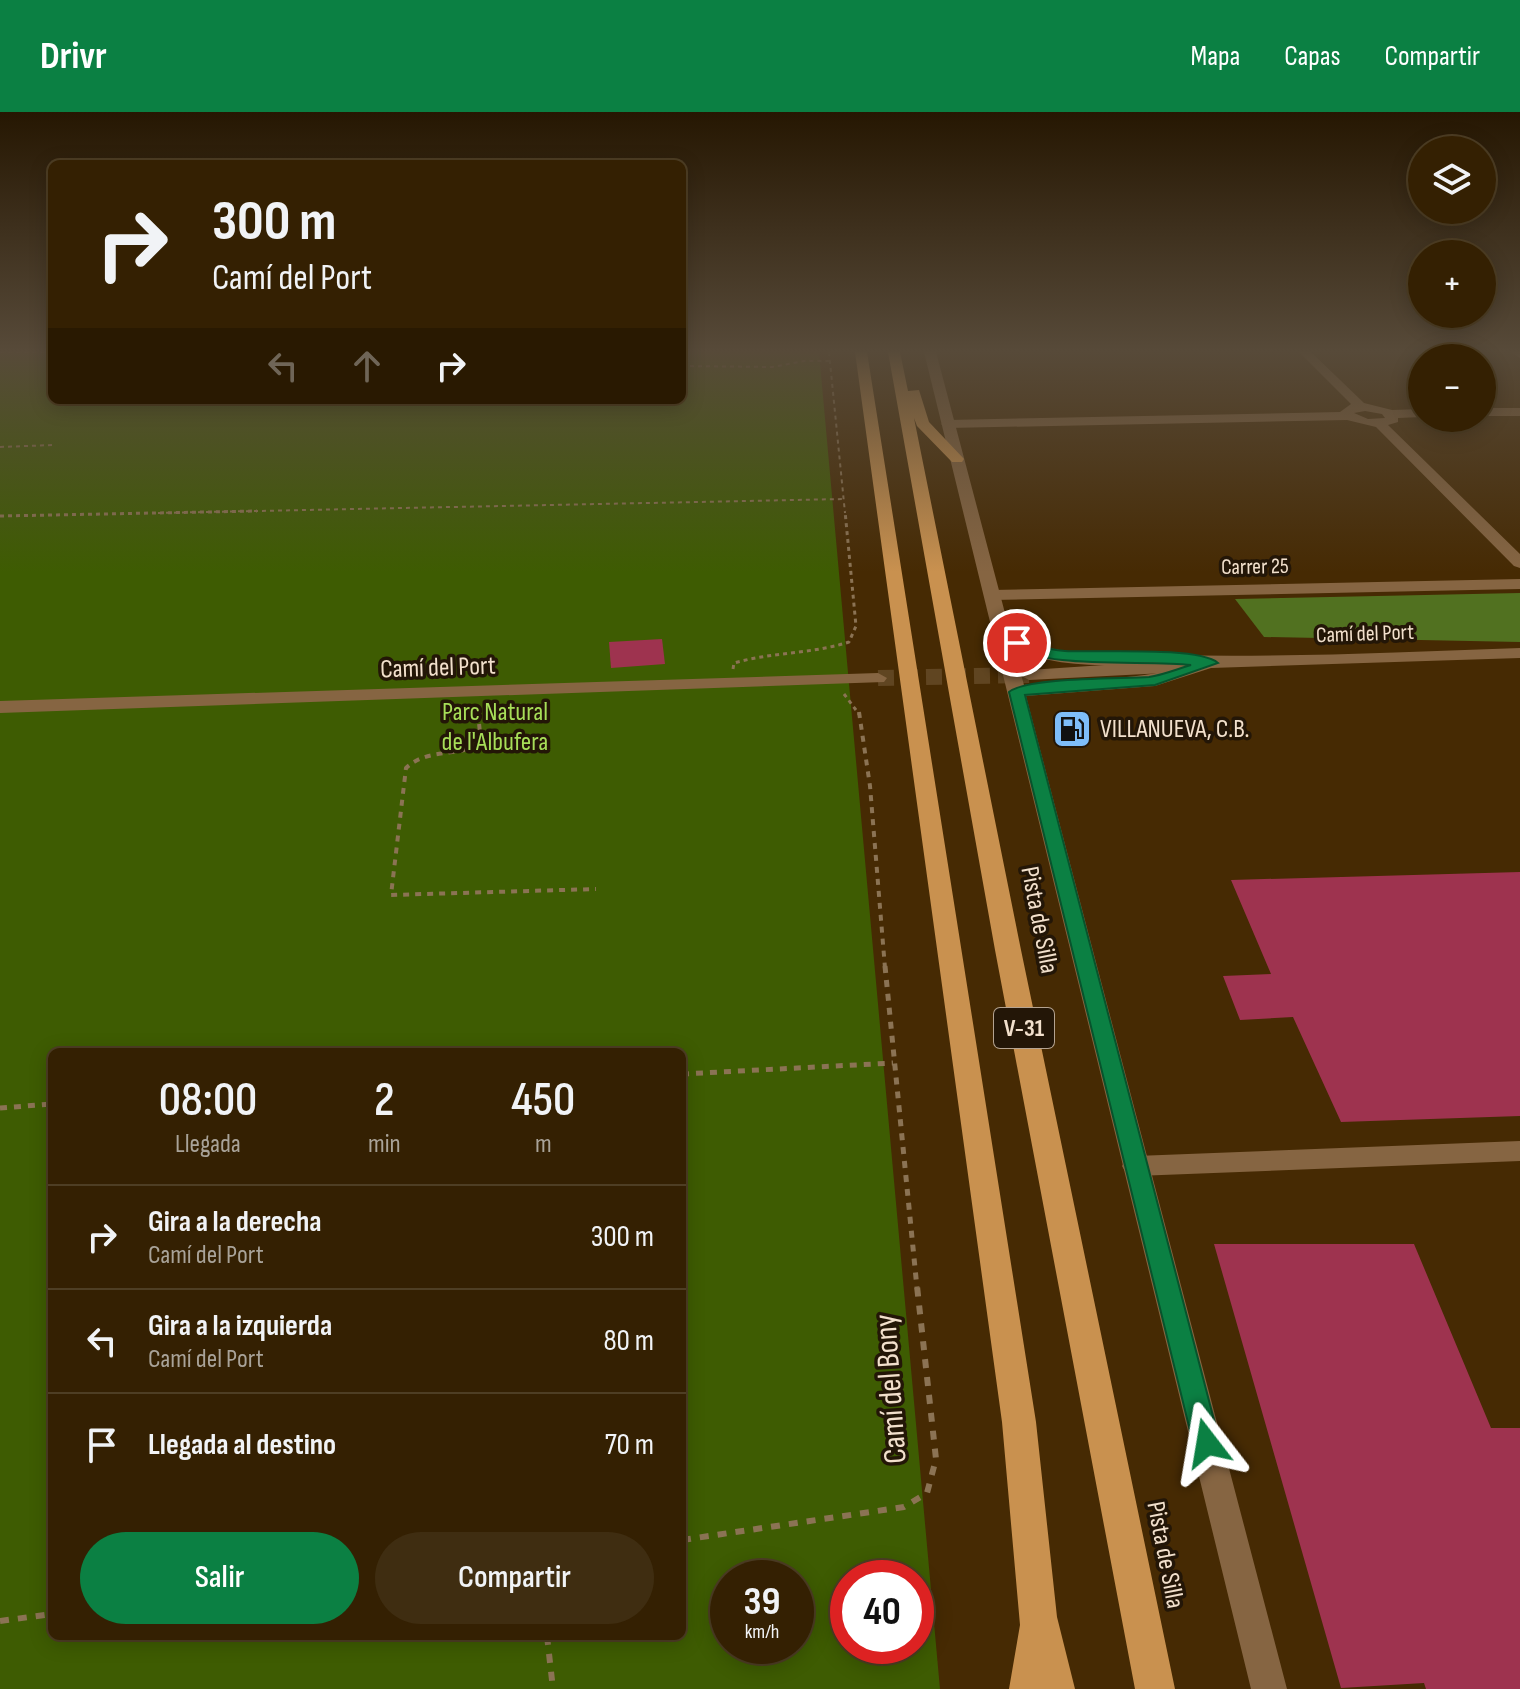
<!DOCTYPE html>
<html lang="es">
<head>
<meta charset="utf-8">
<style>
	:root { --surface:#342002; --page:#3f2d11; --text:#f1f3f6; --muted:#a9a399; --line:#4e3e24; --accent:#0b8043 }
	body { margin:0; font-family:"Sofia Sans Condensed",sans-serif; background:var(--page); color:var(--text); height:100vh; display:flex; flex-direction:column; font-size:30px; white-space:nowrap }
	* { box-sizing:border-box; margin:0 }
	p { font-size:26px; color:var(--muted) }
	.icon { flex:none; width:44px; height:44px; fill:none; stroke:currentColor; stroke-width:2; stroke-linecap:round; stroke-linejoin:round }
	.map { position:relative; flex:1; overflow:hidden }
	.sheet { position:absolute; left:48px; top:936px; width:638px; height:592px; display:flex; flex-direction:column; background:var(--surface); border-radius:12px; box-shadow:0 4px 20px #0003,0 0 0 2px var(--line) }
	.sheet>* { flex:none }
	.hud { position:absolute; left:48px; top:48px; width:638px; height:244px; border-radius:12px; box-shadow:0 4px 20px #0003,0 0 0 2px var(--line); background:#342002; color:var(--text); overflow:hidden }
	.fabs { position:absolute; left:1408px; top:24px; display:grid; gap:16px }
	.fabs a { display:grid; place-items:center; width:88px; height:88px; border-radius:50%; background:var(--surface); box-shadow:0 4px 20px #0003,0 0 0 2px var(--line); font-size:40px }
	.speed { position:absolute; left:710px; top:1448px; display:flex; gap:16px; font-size:40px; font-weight:700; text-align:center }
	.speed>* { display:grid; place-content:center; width:104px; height:104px; border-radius:50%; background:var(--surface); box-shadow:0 4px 20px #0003,0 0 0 2px var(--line); line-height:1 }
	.speed small { font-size:20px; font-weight:400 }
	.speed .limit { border:12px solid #d22; background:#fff; color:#111 }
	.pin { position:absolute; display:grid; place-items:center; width:68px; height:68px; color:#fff; margin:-34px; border:4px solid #fff; border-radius:50%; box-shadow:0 2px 8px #0007 }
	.me { position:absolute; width:88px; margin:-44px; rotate:346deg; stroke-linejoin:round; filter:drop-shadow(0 0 6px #0008) }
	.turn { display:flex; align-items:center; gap:28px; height:168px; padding:0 32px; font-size:36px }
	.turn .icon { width:104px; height:104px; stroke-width:2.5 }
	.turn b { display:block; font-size:56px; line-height:68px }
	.lanes { display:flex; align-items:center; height:76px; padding:0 32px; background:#0003; justify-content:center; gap:40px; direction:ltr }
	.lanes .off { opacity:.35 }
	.eta { display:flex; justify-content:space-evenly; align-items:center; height:136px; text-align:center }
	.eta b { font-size:48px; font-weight:600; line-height:56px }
	.button { display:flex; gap:16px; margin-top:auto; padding:16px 32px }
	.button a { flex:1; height:92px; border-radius:48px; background:var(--accent); color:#fff; font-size:32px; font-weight:600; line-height:92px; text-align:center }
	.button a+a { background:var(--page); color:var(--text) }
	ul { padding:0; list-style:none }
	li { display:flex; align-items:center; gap:24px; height:104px; padding:0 32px; border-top:2px solid var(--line) }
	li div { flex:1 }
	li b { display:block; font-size:30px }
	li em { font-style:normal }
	header { display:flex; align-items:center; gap:48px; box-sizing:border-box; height:112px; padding:0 40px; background:var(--accent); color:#fff }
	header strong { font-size:38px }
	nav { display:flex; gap:44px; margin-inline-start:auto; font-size:28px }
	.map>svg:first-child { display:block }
	.green { fill:#3e5c02; fill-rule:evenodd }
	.forest { fill:#517120 }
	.building { fill:#9e334f }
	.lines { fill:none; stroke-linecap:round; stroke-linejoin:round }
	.minor-tunnel { stroke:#604521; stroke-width:16; stroke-dasharray:16 8; stroke-linecap:butt }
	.path-far4 { stroke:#8b7354; stroke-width:2; stroke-dasharray:4 4; stroke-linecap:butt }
	.path-far3 { stroke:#8b7354; stroke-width:3; stroke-dasharray:4 4; stroke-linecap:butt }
	.path-far2 { stroke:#8b7354; stroke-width:4; stroke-dasharray:6 6; stroke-linecap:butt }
	.path-far1 { stroke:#8b7354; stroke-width:5; stroke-dasharray:7 7; stroke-linecap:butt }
	.path { stroke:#8b7354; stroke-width:6; stroke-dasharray:9 9; stroke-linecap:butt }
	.minor { fill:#866542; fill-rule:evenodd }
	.tertiary { fill:#866542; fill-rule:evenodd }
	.motorway { fill:#c9914f; fill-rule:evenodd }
	.route { fill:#0b8043; stroke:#07532c; stroke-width:2 }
	.labels { text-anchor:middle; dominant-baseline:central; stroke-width:7; stroke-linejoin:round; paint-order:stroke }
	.far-street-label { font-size:22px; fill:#f2e0cc; stroke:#231607 }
	.shield { fill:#231607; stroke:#b4a391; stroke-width:2 }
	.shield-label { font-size:24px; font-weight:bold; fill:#f2e0cc }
	.street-label { font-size:26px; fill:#f2e0cc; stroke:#231607 }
	.park-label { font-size:26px; fill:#a7de58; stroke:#231607 }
	.poi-label { font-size:26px; fill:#f2e0cc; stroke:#231607; text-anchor:start }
	.near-street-label { font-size:32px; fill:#f2e0cc; stroke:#231607 }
</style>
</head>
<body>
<header>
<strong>Drivr</strong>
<nav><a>Mapa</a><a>Capas</a><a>Compartir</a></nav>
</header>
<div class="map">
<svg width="1520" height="1577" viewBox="0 0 1520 1577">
	<rect width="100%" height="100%" fill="#462a03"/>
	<path class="green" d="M0,240H52V288H682V240H819L940,1577H0ZM52,940H682V1524H52ZM728,1466H796V1534H728ZM848,1466H916V1534H848Z"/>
	<polygon class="forest" points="1520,481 1520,530 1264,525 1235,487"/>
	<g class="building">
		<polygon points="662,527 665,552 611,556 609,530"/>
		<polygon points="1520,760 1520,1004 1341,1010 1293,905 1240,908 1223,864 1271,862 1231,768"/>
		<polygon points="1214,1132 1414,1132 1491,1316 1520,1316 1520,1577 1426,1577 1424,1571 1341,1576"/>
	</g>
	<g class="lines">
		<polyline class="minor-tunnel" points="878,566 1029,563"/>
		<g class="path-far4">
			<polyline points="0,240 52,240"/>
			<polyline points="829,240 845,401"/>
			<polyline points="682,254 772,255 804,249 830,249"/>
			<polyline points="0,335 54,333"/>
			<polyline points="158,401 844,387"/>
		</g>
		<g class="path-far3">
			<polyline points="0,404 257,399"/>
			<path d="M733,557L734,551C772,540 812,542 849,530L856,514L845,399"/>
			<polyline points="844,582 859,602"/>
			<polyline points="478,595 479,602"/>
		</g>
		<g class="path-far2">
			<path d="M478,600L481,632C456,645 427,636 406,656L391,783L596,777"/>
			<polyline points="859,600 870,674 885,856"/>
		</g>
		<g class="path-far1">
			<polyline points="885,854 917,1176"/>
			<polyline points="682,962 893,951"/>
			<polyline points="0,996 52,992"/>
		</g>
		<g class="path">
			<polyline points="682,1428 904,1395 927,1381 936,1347 917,1174"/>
			<polyline points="0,1509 52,1502"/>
			<polyline points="547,1524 553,1577"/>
		</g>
		<g class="minor">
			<path d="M1299,240H1311L1364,291L1392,298L1422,297V305L1398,306V310L1388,313L1520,442V456L1514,454L1376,315L1347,308L948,316L941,312L948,308L1340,300L1351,292ZM1365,299L1382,302L1385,306L1368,307L1354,301Z"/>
			<polygon points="1511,240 1520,240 1520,246"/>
			<rect x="1482" y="296" width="38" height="8"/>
			<polygon points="1520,467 1520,477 992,488 984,483 992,478"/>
			<polygon points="1210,546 1216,547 1219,551 1216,555 1165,561 1029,568 1020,563 1029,558"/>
			<polygon points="878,561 887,566 884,570 0,601 0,589"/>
			<polygon points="1520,1029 1520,1049 1136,1064 1126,1061 1122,1054 1126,1047 1136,1044"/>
		</g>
		<path class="tertiary" d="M924,240H936L1010,520C1055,548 1113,541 1165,543C1283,546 1402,540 1520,536V546L1211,556L1155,574L1026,584L1287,1577H1251ZM1014,537C1065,560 1129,551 1183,554C1132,571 1077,565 1024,573Z"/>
		<g class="motorway">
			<polygon points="855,240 867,240 1036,1310 1057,1505 1075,1577 1009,1577 1020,1513 1002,1310"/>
			<polygon points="888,240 900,240 908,279 919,278 929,310 964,347 962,350 952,350 917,314 914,306 1021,838 1175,1577 1135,1577 995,838"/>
		</g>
	</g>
	<linearGradient id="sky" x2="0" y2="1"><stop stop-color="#261702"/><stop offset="0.52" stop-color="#574a39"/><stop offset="1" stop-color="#574a39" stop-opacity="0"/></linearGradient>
	<rect width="1520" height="460" fill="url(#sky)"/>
	<path class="route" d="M1017,527C1034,532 1047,538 1065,539C1096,541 1198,534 1218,551L1155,573L1025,583L1220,1331L1216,1340L1207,1343L1197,1340L1193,1331L1009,580C1027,565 1121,567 1149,565C1163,563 1177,557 1191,553C1148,547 1039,559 1010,531Z"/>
	<defs>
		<symbol id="fuel-square" viewBox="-11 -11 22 22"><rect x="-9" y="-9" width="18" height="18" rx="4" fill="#7ebdf9" stroke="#231607"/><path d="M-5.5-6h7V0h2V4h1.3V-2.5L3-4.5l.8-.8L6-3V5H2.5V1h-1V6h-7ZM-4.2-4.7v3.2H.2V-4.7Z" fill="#111"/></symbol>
	</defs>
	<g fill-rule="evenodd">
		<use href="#fuel-square" x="1050" y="595" width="44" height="44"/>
	</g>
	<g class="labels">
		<g class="far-street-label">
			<text transform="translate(1255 455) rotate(-1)">Carrer 25</text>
			<text transform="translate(1365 522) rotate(-2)">Camí del Port</text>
		</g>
		<rect class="shield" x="994" y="896" width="60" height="40" rx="6"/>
		<g class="shield-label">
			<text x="1024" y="916">V-31</text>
		</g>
		<g class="street-label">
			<text transform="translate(438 556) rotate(-2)">Camí del Port</text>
			<text transform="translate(1039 808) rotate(79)">Pista de Silla</text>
			<text transform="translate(1165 1443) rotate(79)">Pista de Silla</text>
		</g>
		<g class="park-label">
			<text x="495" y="600">Parc Natural<tspan x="495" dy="30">de l'Albufera</tspan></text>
		</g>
		<g class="poi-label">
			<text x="1100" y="617">VILLANUEVA, C.B.</text>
		</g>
		<g class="near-street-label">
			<text transform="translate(891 1277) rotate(-94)">Camí del Bony</text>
		</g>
	</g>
</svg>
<div class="fabs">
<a><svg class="icon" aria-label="layers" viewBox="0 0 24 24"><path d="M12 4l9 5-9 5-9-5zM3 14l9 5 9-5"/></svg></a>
<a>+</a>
<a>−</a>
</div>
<div class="speed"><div>39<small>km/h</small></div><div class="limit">40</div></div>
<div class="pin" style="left:1017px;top:531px;background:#d93025"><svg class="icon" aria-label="arrive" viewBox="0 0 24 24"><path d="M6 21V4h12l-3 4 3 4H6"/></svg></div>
<svg class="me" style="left:1207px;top:1331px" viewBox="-20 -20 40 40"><path d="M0-17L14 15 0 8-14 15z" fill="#0b8043" stroke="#fff" stroke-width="4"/></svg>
<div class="hud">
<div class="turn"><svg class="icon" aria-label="right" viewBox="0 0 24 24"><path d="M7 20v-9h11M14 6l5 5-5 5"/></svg><div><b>300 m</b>Camí del Port</div></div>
<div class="lanes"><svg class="icon off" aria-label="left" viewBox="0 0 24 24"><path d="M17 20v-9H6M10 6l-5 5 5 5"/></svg><svg class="icon off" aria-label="ahead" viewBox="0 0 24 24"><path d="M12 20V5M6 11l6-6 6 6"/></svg><svg class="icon" aria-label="right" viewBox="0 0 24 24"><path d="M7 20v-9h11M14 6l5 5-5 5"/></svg></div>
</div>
<section class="sheet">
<div class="eta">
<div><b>08:00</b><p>Llegada</p></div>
<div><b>2</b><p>min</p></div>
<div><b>450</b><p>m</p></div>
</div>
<ul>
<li><svg class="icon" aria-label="right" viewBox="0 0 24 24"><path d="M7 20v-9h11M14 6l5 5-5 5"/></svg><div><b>Gira a la derecha</b><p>Camí del Port</p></div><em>300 m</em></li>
<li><svg class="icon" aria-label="left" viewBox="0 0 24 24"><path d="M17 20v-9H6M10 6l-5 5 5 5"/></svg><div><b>Gira a la izquierda</b><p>Camí del Port</p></div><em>80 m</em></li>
<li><svg class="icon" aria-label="arrive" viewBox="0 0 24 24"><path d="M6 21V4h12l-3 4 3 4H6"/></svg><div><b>Llegada al destino</b></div><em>70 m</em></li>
</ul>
<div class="button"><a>Salir</a><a>Compartir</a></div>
</section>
</div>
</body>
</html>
